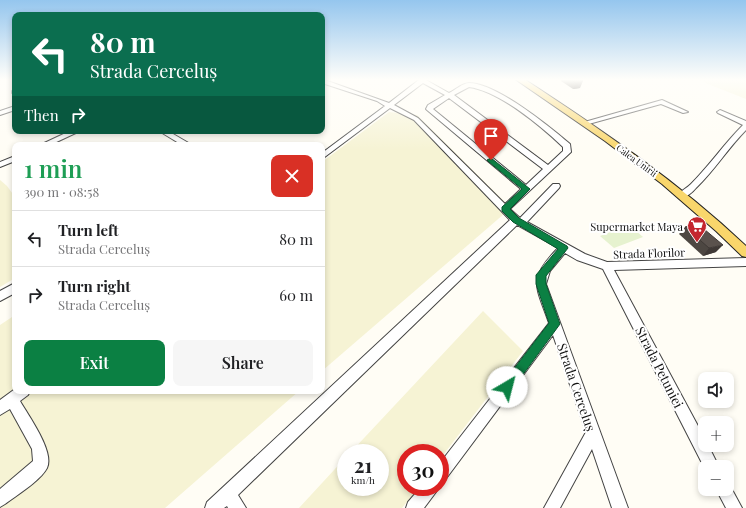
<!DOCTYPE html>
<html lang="en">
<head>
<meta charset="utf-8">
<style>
	:root { --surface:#fff; --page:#f6f6f6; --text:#202124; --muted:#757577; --line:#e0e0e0; --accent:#0b8043 }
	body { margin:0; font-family:"Playfair Display",serif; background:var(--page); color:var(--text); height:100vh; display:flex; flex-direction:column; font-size:15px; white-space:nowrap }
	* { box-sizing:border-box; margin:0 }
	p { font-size:13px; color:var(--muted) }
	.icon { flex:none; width:22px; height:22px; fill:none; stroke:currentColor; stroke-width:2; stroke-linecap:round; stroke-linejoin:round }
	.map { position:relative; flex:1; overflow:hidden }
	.side { position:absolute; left:12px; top:142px; width:313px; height:252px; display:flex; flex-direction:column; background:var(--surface); border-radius:8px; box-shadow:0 2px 6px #0003 }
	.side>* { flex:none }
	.banner { position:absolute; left:12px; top:12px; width:313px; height:122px; border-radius:8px; box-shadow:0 2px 6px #0003; background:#0b6e4f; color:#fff; overflow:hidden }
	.tools { position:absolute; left:698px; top:372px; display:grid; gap:8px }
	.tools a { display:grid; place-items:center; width:36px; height:36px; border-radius:8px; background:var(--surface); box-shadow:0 2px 6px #0003; font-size:20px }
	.speed { position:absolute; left:337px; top:444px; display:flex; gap:8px; font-size:20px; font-weight:700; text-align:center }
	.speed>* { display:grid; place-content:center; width:52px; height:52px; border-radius:50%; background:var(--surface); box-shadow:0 2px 6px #0003; line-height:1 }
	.speed small { font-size:10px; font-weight:400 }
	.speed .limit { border:6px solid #d22; background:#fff; color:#111 }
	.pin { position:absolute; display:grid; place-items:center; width:34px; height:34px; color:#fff; margin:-41px -17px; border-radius:50% 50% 50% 0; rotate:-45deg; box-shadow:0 0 4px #0007 }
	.pin .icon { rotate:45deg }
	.me { position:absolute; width:44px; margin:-22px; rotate:37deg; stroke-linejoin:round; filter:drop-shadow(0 0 3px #0008) }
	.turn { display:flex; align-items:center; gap:14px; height:84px; padding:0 12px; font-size:18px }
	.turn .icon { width:52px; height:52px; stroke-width:2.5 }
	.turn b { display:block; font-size:28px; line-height:34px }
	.then { display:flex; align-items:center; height:38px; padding:0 12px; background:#0003; gap:8px; font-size:15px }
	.round { display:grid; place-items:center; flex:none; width:42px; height:42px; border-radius:8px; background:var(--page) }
	.headline { display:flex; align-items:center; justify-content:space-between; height:68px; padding:0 12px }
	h1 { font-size:24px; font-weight:600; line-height:30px; color:#1e9e55 }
	.cta { display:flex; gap:8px; margin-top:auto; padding:8px 12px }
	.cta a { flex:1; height:46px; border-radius:8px; background:var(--accent); color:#fff; font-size:16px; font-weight:600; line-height:46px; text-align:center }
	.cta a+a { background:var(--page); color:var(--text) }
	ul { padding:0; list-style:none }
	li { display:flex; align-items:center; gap:12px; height:56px; padding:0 12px; border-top:1px solid var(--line) }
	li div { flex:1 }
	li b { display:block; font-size:15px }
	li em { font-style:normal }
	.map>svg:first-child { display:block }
	.farmland { fill:#f6f3d4 }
	.pitch { fill:#e6f2cf }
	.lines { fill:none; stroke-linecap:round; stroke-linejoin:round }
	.minor-casing { stroke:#444; stroke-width:2 }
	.major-casing { stroke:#222; stroke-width:2 }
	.minor { fill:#fff; fill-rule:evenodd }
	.major { fill:#f9d66b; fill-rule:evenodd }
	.wall { fill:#4d4742 }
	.shaded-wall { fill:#3f3936 }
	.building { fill:#5a524d; stroke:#3f3936 }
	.route { fill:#0b8043; stroke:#07532c }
	.labels { text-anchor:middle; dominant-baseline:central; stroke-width:4; stroke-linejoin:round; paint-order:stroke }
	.far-street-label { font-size:9px; fill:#111; stroke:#fff }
	.poi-label { font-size:11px; fill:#111; stroke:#fff; text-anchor:end }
	.street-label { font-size:11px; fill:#111; stroke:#fff }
	.near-street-label { font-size:13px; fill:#111; stroke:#fff }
</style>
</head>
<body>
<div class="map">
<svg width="746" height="508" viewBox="0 0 746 508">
	<rect width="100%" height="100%" fill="#fffdf5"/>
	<g class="farmland">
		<polygon points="699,79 746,79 746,99 708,84"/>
		<polygon points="389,112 417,115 511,208 322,371 322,162"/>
		<polygon points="0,180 7,186 15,197 15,278 0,287"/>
		<polygon points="483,311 523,351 440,459 440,453 406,453 406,487 419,487 402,508 299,508 346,457 346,487 380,487 380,453 350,453"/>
		<polygon points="15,315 15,391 299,391 165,508 0,508 0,325"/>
	</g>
	<polygon class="pitch" points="629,225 643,237 614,248 600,236"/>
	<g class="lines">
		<defs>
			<g id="minor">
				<path d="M322,79L389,103L420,79H427L426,80L449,93C455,90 463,83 469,83C496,83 549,126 570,144L571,152L510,209L520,218L553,184H559L560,186L559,188L527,222L585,254L607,262L746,258V266L614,270L705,439V445H708L719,467H705V469L603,269L577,260L565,253L550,271L546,284L628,508H612L592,449L560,508H544L586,432L553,335L445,480L440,482V463L549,323C536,285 527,280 558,248L517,225L238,495L246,508H228L227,506L224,508H205L207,502L510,220L414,120L390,108L322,159V153L385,106L377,101L322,83ZM423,83L445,95L428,105L426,109L427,110L521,189L505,204L418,118L394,105ZM469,87C499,91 541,126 563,147V151L548,165L454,95ZM449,98L543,169L526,185L433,109Z"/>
				<polygon points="15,90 15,94 12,93 12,91"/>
				<polygon points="662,100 688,112 683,113 661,104 585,125 581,123"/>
				<polygon points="15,106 15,110 0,115 0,111"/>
				<path d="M720,110L746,121V130C728,148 714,171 696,188C692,193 686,198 680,196L679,194C682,190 687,188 691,184C709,166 724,144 743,125L718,113L717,112Z"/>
				<polygon points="70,131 80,131 50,145 40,145"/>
				<polygon points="159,131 168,131 192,145 182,145"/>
				<polygon points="15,156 15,161 0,167 0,162"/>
				<polygon points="15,283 15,293 0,301 0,291"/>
				<path d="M15,389V391H30L28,395L20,401C28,415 55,452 47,468C40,481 17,495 5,504L0,507V489L33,461L32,449L10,409L0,415V400Z"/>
				<polygon points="727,483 729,484 742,508 726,508 716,489 727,489"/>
				<polygon points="421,487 439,487 436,492 424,508 406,508 408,502"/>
			</g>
			<path id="major" d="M515,79H524C602,130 678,182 746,246V257L742,256L716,231L662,184L605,141Z"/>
		</defs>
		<use href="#minor" class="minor-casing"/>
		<use href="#major" class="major-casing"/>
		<use href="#minor" class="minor"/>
		<use href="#major" class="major"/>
	</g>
	<g class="wall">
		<polygon points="562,79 578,79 580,88 573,89 561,81"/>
		<polygon points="685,227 716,252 703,256 679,234"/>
	</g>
	<g class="shaded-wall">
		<polygon points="583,81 580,88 573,89 576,83"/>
		<polygon points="723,245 716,252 703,256 709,248"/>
	</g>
	<g class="building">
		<polygon points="569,79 578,79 583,81 576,83"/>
		<polygon points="698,224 723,245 709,248 685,227"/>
	</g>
	<linearGradient id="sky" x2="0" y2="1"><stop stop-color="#95c6ee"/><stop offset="0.53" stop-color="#fffefa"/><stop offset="1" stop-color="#fffefa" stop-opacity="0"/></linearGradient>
	<rect width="746" height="150" fill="url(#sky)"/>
	<polygon class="route" points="491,158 530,189 510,209 519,218 567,246 568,248 546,276 546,284 560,324 511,391 507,392 503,391 501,387 503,383 549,323 536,284 536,275 558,249 513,222 502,211 502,207 522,189 489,162 487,160"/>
	<defs>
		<symbol id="supermarket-pin" viewBox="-11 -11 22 30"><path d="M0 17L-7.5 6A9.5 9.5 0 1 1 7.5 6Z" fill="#c4262e" stroke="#fff"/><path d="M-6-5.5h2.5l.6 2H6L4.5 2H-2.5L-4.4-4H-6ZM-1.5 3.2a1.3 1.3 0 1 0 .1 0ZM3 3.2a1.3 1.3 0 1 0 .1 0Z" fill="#fff"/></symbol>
	</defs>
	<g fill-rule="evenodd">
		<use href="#supermarket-pin" x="686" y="215" width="22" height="30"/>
	</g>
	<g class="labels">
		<g class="far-street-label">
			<text transform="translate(637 160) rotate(36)">Calea Unirii</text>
		</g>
		<g class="poi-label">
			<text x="683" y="226">Supermarket Maya</text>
		</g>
		<g class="street-label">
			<text transform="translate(649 253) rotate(-2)">Strada Florilor</text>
		</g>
		<g class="near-street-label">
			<text transform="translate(660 367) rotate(63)">Strada Petuniei</text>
			<text transform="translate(577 387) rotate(71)">Strada Cerceluș</text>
		</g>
	</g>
</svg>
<div class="tools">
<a><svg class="icon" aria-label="sound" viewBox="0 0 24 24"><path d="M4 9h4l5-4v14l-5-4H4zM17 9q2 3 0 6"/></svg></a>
<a>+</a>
<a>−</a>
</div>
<div class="speed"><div>21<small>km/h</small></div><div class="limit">30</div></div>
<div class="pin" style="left:491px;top:160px;background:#d93025"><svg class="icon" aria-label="arrive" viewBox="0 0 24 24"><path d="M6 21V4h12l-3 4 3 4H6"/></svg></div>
<svg class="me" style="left:507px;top:387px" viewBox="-20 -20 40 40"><circle r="19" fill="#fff"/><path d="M0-13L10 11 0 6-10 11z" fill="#0b8043"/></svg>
<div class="banner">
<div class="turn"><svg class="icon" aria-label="left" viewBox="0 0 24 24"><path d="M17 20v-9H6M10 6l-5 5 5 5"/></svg><div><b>80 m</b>Strada Cerceluș</div></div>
<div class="then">Then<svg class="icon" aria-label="right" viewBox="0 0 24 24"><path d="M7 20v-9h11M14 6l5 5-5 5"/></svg></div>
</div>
<section class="side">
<div class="headline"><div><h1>1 min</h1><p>390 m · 08:58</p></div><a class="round" style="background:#d93025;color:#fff"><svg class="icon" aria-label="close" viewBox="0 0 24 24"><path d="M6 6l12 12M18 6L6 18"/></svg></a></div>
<ul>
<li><svg class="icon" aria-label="left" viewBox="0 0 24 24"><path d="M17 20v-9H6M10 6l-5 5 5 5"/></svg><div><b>Turn left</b><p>Strada Cerceluș</p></div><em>80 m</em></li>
<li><svg class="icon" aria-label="right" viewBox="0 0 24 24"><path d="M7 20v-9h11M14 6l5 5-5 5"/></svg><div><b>Turn right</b><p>Strada Cerceluș</p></div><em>60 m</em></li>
</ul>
<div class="cta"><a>Exit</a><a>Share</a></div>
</section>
</div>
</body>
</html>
